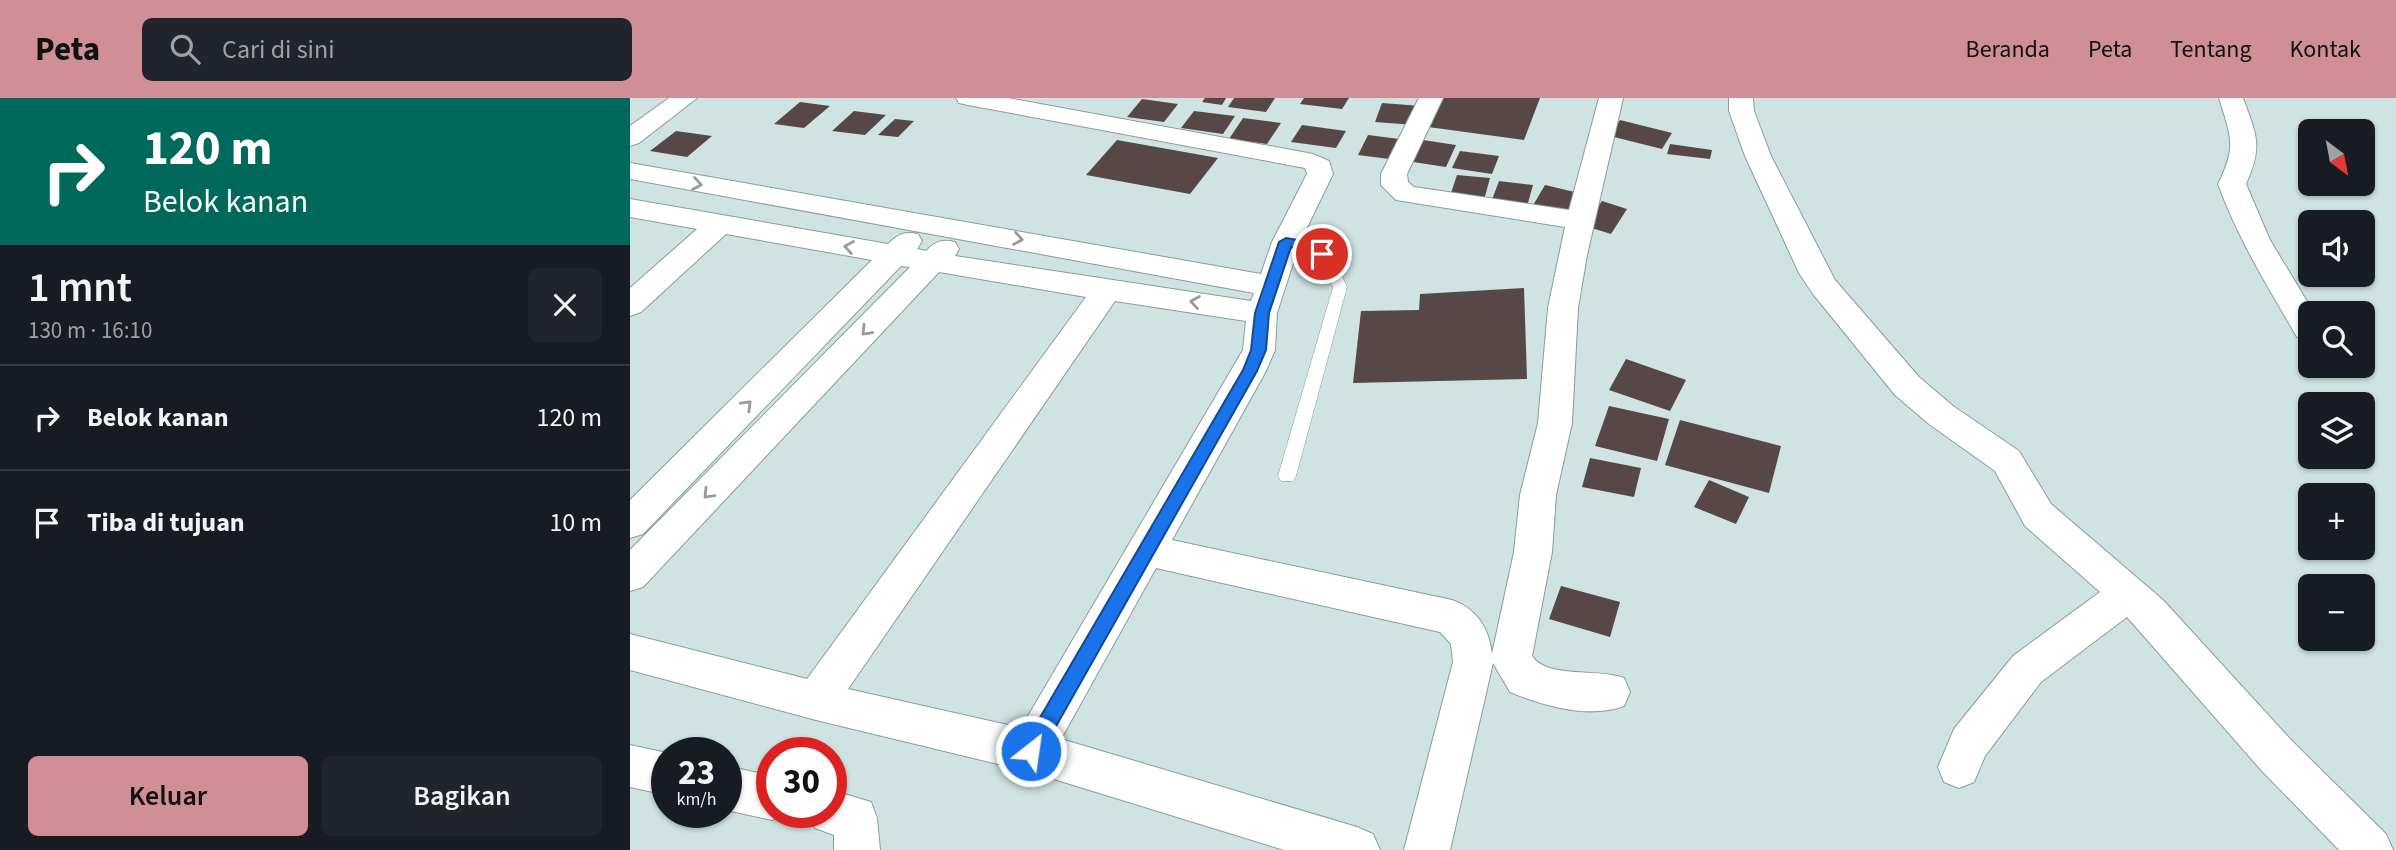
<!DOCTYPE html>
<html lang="id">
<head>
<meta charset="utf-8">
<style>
	:root { --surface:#171b24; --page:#20242c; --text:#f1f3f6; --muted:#9ea1a6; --line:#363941; --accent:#d08e97 }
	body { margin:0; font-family:"Source Sans 3",sans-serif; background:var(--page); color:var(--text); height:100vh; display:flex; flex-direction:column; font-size:26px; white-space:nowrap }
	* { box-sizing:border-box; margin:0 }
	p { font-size:23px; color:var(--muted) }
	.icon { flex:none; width:38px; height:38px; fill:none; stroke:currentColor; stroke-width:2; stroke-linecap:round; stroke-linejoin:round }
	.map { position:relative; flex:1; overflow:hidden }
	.drawer { display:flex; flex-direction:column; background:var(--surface); width:630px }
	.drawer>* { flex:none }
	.banner { background:#00695c; color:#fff; overflow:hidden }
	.needle { width:46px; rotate:148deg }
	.buttons { position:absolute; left:1668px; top:21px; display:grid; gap:14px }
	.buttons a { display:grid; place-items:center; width:77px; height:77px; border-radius:10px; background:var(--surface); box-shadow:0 2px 5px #0004; font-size:35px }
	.speed { position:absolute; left:21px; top:639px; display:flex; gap:14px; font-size:35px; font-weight:700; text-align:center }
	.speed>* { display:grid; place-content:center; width:91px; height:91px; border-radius:50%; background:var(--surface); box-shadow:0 2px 5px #0004; line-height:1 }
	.speed small { font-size:18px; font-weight:400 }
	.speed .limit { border:10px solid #d22; background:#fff; color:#111 }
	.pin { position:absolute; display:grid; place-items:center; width:60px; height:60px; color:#fff; margin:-30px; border:4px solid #fff; border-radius:50%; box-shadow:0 2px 7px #0007 }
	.me { position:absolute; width:77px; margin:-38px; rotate:30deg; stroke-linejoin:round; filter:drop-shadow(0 0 5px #0008) }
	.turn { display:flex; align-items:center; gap:24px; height:147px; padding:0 28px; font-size:32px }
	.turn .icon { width:91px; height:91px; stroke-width:2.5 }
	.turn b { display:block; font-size:49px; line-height:60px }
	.round { display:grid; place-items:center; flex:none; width:74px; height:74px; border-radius:10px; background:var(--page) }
	.overview { display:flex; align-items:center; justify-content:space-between; height:119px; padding:0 28px }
	h1 { font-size:42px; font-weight:600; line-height:52px }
	.button { display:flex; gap:14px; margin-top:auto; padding:14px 28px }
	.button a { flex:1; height:80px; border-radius:10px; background:var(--accent); color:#111; font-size:28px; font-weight:600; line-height:80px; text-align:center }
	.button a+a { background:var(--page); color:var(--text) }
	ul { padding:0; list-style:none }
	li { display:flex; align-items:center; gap:21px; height:105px; padding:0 28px; border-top:2px solid var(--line) }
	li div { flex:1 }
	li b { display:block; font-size:26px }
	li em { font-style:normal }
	header { display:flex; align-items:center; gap:42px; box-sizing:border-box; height:98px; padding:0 35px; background:var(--accent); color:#111 }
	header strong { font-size:33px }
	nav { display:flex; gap:38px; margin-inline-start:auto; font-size:24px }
	.search { width:490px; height:63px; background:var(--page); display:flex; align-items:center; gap:18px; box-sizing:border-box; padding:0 24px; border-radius:10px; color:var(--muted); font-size:26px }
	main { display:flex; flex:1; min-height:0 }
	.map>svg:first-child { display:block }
	.building { fill:#574847 }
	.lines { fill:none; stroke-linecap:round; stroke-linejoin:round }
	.lane-casing { stroke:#8a9d9c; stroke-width:1 }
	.street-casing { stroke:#8a9d9c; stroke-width:2 }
	.lane { fill:#fff; fill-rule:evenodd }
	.street { fill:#fff; fill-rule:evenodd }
	.oneway { stroke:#989c9c }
	.route { fill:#1a73e8; stroke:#114b97; stroke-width:2 }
</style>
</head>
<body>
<header>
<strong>Peta</strong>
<div class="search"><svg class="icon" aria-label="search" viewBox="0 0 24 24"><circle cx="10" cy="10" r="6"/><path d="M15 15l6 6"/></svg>Cari di sini</div>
<nav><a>Beranda</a><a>Peta</a><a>Tentang</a><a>Kontak</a></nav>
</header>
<main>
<section class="drawer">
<div class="banner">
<div class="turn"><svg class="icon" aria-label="right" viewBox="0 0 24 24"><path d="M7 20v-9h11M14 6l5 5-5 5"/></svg><div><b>120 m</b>Belok kanan</div></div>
</div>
<div class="overview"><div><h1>1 mnt</h1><p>130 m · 16:10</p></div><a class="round"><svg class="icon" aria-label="close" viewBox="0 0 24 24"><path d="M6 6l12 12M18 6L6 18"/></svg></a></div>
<ul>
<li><svg class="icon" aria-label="right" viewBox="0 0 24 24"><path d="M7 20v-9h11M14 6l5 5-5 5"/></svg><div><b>Belok kanan</b></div><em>120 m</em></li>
<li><svg class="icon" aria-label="arrive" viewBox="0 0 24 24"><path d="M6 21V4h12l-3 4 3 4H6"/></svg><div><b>Tiba di tujuan</b></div><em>10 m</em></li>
</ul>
<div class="button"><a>Keluar</a><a>Bagikan</a></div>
</section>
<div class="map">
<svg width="1766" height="752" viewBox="0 0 1766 752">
	<rect width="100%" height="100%" fill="#cfe3e2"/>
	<g class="building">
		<polygon points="575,0 596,0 592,7 572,4"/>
		<polygon points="604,0 645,0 636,14 598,9"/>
		<polygon points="674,0 719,0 712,11 670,6"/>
		<polygon points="805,0 910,0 894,42 791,28"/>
		<polygon points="512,1 548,6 534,24 497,19"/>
		<polygon points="170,4 200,8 174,30 144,26"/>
		<polygon points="752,5 791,8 785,27 745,24"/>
		<polygon points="224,13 256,17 235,37 202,33"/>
		<polygon points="564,13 605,18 593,36 551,30"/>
		<polygon points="613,20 651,25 637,46 599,41"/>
		<polygon points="265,21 284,23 268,39 248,37"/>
		<polygon points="990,22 1042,35 1032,51 980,38"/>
		<polygon points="672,27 716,33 706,50 661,44"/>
		<polygon points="46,33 82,38 57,59 20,53"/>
		<polygon points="738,37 777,42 767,62 728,57"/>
		<polygon points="487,42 588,60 560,96 456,77"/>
		<polygon points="793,42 826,47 816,69 783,64"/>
		<polygon points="1040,46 1082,52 1080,61 1037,56"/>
		<polygon points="830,53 869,58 862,76 822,70"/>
		<polygon points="827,77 860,80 854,102 820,98"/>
		<polygon points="869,83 903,87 896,112 860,107"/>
		<polygon points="915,87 953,96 941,118 902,109"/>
		<polygon points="972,103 997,111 981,136 955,128"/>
		<polygon points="894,190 897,281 723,285 731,213 789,212 790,196"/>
		<polygon points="996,261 1056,282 1040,313 979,292"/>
		<polygon points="979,308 1039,321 1027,363 965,348"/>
		<polygon points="1050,322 1151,348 1139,395 1035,367"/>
		<polygon points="960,360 1011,370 1004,399 952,389"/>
		<polygon points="1079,382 1119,399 1106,426 1064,409"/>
		<polygon points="931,488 990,504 980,539 919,521"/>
	</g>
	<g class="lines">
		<defs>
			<path id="lane" d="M656,139C688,146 705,159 717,189L666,378L663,383H651L648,378L703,189C692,163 678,154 651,147L649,144Z"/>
			<g id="street">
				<polygon points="39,0 67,0 9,45 0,48 0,28"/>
				<path d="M326,0H378L683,56L699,63L703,76L670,144L647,215L645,252L636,273L542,442L822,502C847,511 859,530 862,556L884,454L890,397L908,325L918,210L935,129L766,102L751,87V76L789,0H813L777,76L778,84L784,89L939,112L969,0H993L957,157L948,210L942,325L926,397L922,454L902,558C917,581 968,570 994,580L1000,594L994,608C959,621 914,608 880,594L863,565L820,752H774L823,564L821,546L810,534L526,470L431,641L727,729L743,736L750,752H654L401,674L186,622L0,572V536L177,581L456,199L309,174L13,489L0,493V452L280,169L271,168L13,436L0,440V402L242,162L96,136L11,214L0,218V190L67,131L0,119V101L258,146C268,136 274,133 288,136L292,143L287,151L296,153C306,143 312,141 325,144L329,151L325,158L621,203L624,195L0,81V65L631,176L642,144L677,76L675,70L338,7L329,5ZM485,203L616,223L613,252L391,630L218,591Z"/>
				<polygon points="1099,0 1123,0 1124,13 1141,58 1205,182 1289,279 1323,308 1389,353 1421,406 1533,502 1662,643 1756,736 1763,752 1709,752 1632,673 1497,519 1411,584 1355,658 1344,684 1329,690 1314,684 1308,669 1324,631 1383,558 1470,494 1395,428 1365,373 1299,326 1265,297 1183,196 1169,175 1115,58 1099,13"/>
				<path d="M1589,0H1613C1627,38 1633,48 1616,86L1640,142L1684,215H1680V241L1667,239C1638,189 1608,141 1588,86C1607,48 1601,39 1589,0Z"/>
				<polygon points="0,647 37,655 37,697 0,689"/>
				<polygon points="96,668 142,678 142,714 158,716 142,722 96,712"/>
				<polygon points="201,692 241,704 247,720 250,752 204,752 204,737 185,730 179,714 201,714"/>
			</g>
		</defs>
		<use href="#lane" class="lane-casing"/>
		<use href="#street" class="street-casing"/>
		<use href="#lane" class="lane"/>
		<use href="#street" class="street"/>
	</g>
	<defs><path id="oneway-chevron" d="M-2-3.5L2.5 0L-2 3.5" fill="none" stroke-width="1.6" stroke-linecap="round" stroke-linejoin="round" transform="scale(1.75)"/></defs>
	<g class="oneway">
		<use href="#oneway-chevron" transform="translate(67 86) rotate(9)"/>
		<use href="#oneway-chevron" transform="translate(388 141) rotate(10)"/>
		<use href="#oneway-chevron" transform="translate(219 149) rotate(-170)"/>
		<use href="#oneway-chevron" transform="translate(565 204) rotate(-171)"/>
		<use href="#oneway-chevron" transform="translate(236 233) rotate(134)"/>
		<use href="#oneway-chevron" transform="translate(117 307) rotate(-45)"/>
		<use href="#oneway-chevron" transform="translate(78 396) rotate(134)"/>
	</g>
	<polygon class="route" points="656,140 679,144 699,156 692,160 661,149 639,215 636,252 627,273 408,660 401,663 394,660 391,653 394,647 613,272 621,252 625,215 649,144"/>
</svg>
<div class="buttons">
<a><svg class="needle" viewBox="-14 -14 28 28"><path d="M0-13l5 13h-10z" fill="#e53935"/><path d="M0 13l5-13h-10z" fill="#9ea1a6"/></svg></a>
<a><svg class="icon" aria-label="sound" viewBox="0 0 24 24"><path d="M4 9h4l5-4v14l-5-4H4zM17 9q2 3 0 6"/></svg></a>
<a><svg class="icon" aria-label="search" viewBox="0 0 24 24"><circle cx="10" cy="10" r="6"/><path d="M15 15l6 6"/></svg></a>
<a><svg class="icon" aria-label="layers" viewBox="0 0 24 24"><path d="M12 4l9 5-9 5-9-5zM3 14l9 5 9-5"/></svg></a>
<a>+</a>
<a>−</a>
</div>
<div class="speed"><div>23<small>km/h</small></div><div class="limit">30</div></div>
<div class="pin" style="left:692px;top:156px;background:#d93025"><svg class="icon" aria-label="arrive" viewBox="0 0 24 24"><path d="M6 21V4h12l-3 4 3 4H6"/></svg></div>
<svg class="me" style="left:401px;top:653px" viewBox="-20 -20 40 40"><circle r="17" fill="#1a73e8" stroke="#fff" stroke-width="3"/><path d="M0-11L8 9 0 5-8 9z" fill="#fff"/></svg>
</div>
</main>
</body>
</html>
